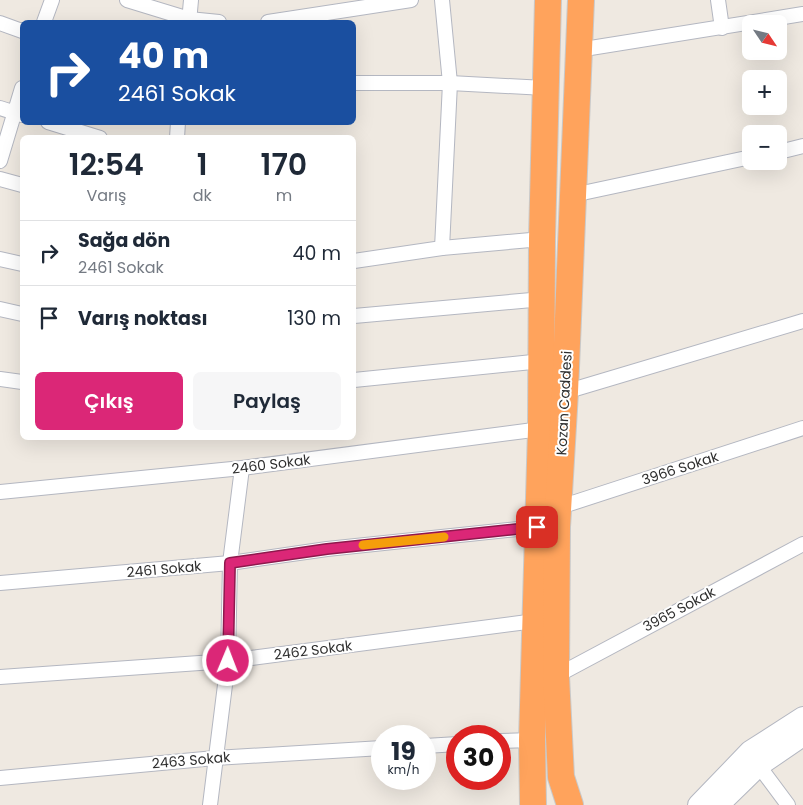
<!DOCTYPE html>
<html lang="tr">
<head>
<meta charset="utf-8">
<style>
	:root { --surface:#fff; --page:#f6f6f7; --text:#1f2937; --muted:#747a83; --line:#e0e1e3; --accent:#db2777 }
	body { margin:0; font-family:Poppins,sans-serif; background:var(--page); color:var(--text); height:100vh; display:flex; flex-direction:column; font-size:19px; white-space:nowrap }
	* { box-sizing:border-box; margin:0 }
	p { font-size:16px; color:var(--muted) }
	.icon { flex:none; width:28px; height:28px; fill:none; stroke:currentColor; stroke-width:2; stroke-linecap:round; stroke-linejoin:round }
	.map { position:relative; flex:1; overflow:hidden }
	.panel { position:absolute; left:20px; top:135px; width:336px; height:305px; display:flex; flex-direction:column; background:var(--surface); border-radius:8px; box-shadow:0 5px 20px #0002 }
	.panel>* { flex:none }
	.hud { position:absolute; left:20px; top:20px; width:336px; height:105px; border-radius:8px; box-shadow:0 5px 20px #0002; background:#1a4fa0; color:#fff; overflow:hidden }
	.needle { width:32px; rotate:125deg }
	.fabs { position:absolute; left:742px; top:15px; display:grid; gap:10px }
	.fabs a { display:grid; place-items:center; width:45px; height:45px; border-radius:8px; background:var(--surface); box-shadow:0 5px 20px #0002; font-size:25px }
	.speed { position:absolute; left:371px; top:725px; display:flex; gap:10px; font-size:25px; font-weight:700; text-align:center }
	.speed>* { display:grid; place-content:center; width:65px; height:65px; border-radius:50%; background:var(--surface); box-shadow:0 5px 20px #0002; line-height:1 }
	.speed small { font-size:12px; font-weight:400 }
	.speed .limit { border:8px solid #d22; background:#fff; color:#111 }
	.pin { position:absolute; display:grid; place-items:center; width:42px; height:42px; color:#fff; margin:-21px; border-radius:10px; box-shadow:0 2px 8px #0006 }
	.me { position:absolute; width:55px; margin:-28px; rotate:1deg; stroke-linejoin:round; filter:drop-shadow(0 0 4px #0008) }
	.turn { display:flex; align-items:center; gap:18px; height:105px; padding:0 15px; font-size:22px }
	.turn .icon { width:65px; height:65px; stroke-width:2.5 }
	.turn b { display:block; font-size:35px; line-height:42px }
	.eta { display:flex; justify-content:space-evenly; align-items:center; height:85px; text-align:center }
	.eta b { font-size:30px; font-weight:600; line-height:35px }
	.cta { display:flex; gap:10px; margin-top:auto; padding:10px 15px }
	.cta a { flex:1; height:58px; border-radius:8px; background:var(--accent); color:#fff; font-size:20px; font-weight:600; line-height:58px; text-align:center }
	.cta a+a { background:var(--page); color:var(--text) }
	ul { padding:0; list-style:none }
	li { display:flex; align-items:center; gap:15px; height:65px; padding:0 15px; border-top:1px solid var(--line) }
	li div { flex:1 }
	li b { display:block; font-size:19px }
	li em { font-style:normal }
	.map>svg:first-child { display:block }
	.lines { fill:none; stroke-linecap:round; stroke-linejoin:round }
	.street-casing { stroke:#b4b7c1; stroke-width:16 }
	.secondary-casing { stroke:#b4b7c1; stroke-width:22 }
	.highway-casing { stroke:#c9c9c9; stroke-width:28 }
	.street { stroke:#fff; stroke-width:14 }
	.secondary { stroke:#fff; stroke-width:20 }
	.highway { stroke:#ffa35c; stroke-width:26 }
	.route-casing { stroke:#8e194d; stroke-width:12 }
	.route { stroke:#db2777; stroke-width:9 }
	.slow { stroke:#f59e0b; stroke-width:9 }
	.labels { text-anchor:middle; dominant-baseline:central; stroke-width:4; stroke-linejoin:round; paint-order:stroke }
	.street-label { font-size:14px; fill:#2e2e2e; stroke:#fff }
</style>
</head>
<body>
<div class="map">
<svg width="803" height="805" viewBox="0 0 803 805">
	<rect width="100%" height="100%" fill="#efe9e1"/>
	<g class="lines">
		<defs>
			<g id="street">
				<polyline points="127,0 189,19 219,22"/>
				<polyline points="442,0 450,83 442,248"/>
				<polyline points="718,0 722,28"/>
				<polyline points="44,22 52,0"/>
				<polyline points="189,22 191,0"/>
				<polyline points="268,22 411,0"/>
				<polyline points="0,23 22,31"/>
				<polyline points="578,50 803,14"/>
				<polyline points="354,83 450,83 545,88"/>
				<polyline points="0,108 22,115"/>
				<polyline points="48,122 100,138"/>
				<polyline points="177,138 178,122"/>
				<polyline points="779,152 803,146"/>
				<polyline points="0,161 22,88"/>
				<polyline points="0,179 22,185"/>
				<polyline points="573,195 751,157"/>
				<polyline points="0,259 22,264"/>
				<polyline points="354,261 442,248 542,239"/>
				<polyline points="0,309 22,314"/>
				<polyline points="354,316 543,299"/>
				<polyline points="0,379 22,382"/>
				<polyline points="354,380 542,361"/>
				<polyline points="565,392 803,321"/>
				<polyline points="0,492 242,468 541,429"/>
				<polyline points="557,508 803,428"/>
				<polyline points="0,583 230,563 327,549 537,527"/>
				<polyline points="556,676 803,544"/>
				<polyline points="0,677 228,661 535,621"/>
				<polyline points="500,741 532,740"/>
				<polyline points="425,746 458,744"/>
				<polyline points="759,766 788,805"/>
				<polyline points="0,778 215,758 382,748"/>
				<polyline points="210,805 228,661 230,563 242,468"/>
			</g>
			<g id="secondary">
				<polyline points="698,805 750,751 803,717"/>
				<polyline points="719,805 759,766 803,736"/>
			</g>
			<g id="highway">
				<polyline points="533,805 532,740 541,429 542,239 548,0"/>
				<polyline points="570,805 561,777 556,676 557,527 565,392 581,0"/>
			</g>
		</defs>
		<use href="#street" class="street-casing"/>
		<use href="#secondary" class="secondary-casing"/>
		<use href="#highway" class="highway-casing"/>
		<use href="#street" class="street"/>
		<use href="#secondary" class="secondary"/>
		<use href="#highway" class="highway"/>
	</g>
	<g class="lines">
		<defs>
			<polyline id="route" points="228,661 230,563 327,549 537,527"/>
		</defs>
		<use href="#route" class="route-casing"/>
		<use href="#route" class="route"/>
		<polyline class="slow" points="363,545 444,537"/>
	</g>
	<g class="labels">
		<g class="street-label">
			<text transform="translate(564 403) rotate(-87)">Kozan Caddesi</text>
			<text transform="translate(271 464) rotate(-7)">2460 Sokak</text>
			<text transform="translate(680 468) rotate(-18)">3966 Sokak</text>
			<text transform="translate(164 569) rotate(-5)">2461 Sokak</text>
			<text transform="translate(679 609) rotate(-28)">3965 Sokak</text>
			<text transform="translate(313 650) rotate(-7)">2462 Sokak</text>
			<text transform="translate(191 760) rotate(-5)">2463 Sokak</text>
		</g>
	</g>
</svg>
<div class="fabs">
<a><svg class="needle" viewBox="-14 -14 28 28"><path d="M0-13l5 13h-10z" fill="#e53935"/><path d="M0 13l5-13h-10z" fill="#747a83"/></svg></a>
<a>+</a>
<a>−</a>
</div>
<div class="speed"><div>19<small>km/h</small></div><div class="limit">30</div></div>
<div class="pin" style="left:537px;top:527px;background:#d93025"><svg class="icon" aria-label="arrive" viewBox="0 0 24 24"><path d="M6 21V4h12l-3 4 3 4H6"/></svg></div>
<svg class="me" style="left:228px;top:661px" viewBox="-20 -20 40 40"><circle r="17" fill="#db2777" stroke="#fff" stroke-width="3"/><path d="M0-11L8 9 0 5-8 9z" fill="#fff"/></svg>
<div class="hud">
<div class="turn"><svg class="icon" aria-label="right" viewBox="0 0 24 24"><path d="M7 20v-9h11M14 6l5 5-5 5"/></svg><div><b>40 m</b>2461 Sokak</div></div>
</div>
<section class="panel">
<div class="eta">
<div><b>12:54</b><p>Varış</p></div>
<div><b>1</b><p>dk</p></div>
<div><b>170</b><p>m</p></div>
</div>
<ul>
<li><svg class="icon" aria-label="right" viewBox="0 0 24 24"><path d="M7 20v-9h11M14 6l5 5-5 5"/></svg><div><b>Sağa dön</b><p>2461 Sokak</p></div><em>40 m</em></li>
<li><svg class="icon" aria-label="arrive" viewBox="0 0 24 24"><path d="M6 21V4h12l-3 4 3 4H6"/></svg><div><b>Varış noktası</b></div><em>130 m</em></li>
</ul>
<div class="cta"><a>Çıkış</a><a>Paylaş</a></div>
</section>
</div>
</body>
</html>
